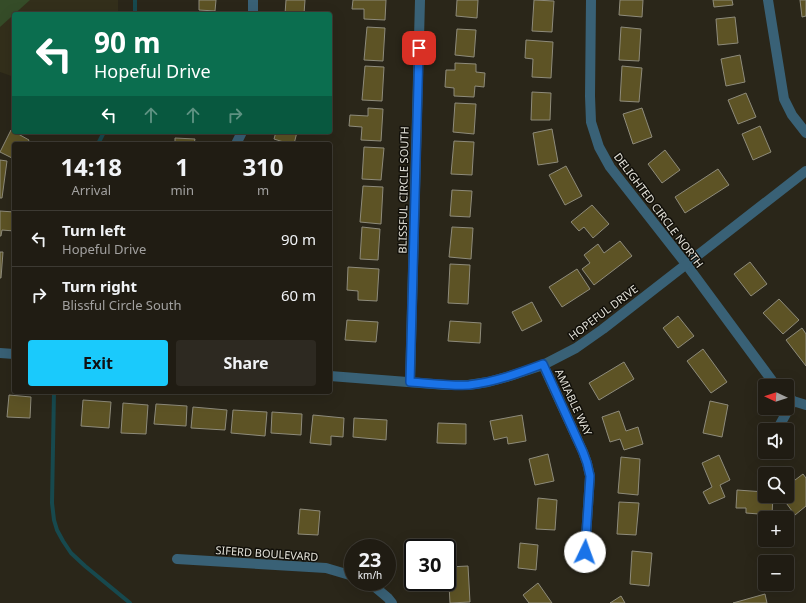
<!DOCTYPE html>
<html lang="en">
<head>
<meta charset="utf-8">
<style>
	:root { --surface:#201c13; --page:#2d2921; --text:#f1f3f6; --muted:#a2a1a0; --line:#3d3a33; --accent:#1acafc }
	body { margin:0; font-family:"Noto Sans",sans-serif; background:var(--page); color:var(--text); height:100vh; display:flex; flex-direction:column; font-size:15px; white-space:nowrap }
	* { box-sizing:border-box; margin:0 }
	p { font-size:13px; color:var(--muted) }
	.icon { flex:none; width:22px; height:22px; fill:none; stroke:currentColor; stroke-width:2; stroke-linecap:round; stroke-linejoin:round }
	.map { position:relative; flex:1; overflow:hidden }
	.details { position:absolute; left:12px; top:142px; width:320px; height:252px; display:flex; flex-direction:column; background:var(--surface); border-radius:4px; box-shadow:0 4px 16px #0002,0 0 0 1px var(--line) }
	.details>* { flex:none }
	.guide { position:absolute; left:12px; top:12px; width:320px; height:122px; border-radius:4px; box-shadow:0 4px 16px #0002,0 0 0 1px var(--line); background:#0b6e4f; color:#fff; overflow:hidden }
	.needle { width:26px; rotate:274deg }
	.controls { position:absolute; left:758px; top:379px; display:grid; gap:8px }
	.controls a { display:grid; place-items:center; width:36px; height:36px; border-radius:4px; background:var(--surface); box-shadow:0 4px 16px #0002,0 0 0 1px var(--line); font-size:20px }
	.speed { position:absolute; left:344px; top:539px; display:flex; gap:8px; font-size:20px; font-weight:700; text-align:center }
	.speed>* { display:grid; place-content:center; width:52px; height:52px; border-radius:50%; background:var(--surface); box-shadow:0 4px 16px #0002,0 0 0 1px var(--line); line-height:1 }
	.speed small { font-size:10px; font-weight:400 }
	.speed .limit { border:2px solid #111; border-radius:6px; background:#fff; color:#111 }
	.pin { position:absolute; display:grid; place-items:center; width:34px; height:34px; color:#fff; margin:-17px; border-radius:8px; box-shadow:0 2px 6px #0006 }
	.me { position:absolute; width:44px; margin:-22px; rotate:3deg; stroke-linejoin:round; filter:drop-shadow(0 0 3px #0008) }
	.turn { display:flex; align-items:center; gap:14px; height:84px; padding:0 16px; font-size:18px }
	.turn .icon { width:52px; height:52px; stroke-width:2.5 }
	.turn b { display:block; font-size:28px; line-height:34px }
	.lanes { display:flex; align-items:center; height:38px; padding:0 16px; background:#0003; justify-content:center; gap:20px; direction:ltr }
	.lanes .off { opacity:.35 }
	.eta { display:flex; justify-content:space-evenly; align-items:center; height:68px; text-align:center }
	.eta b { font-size:24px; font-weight:700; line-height:28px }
	.action { display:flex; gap:8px; margin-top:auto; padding:8px 16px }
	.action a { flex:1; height:46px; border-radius:4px; background:var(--accent); color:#111; font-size:16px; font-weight:700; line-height:46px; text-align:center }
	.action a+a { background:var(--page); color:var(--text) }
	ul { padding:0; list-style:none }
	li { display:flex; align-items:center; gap:12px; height:56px; padding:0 16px; border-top:1px solid var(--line) }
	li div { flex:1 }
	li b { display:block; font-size:15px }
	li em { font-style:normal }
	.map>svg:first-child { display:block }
	.built { fill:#332f1b }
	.green { fill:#354c28 }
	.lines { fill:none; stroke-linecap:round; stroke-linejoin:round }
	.stream { stroke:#17494e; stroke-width:4 }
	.building { fill:#5d5325; stroke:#8e8b7b }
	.minor { stroke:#396176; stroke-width:10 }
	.route-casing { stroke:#114b97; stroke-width:10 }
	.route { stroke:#1a73e8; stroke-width:7 }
	.labels { text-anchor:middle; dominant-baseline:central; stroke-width:3; stroke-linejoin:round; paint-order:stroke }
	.street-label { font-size:11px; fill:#e3e1d8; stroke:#110f09 }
</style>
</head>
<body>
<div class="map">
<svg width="806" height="603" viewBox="0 0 806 603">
	<rect width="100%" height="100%" fill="#2a2619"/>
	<polygon class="built" points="0,0 118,0 118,14 14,14 14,77 0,72"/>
	<polygon class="green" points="0,0 30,0 0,27"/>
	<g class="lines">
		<g class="stream">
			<polyline points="135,14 135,0"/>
			<polyline points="98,144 104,132"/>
			<polyline points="54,392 52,503 54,520 57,530 63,541 71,553 85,566 130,603"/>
		</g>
	</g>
	<g class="building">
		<polygon points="199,0 216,0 215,11 199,10"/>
		<polygon points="286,0 305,0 304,14 285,14"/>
		<polygon points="353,0 386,0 385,20 364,19 364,9 352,9"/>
		<polygon points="457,0 478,0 477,18 456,16"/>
		<polygon points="534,0 554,1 552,32 532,31"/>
		<polygon points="620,0 643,0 642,17 619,15"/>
		<polygon points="713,0 732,0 733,5 714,7"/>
		<polygon points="800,0 806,0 806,16 802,17"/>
		<polygon points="735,17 738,43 718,45 716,19"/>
		<polygon points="367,27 385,28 383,61 364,60"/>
		<polygon points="621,27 641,29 639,61 619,60"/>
		<polygon points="457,29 476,30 474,57 455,55"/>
		<polygon points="526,40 553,42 551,78 532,77 533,59 525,58"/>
		<polygon points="740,55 745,82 726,86 721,59"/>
		<polygon points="455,63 476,64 476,72 485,73 484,87 475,86 474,97 454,96 454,88 445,87 446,70 455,70"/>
		<polygon points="365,66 384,67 382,101 362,100"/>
		<polygon points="622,66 642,68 639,102 620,101"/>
		<polygon points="532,92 551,93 550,120 531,120"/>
		<polygon points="746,93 756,117 738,124 728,100"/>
		<polygon points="455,103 476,104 474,134 453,132"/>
		<polygon points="368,108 383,109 381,141 361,140 362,127 349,126 350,115 368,116"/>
		<polygon points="642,108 652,137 633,144 623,114"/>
		<polygon points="760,126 771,152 753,160 742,134"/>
		<polygon points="552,129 558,162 538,165 533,133"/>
		<polygon points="11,130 29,140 27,144 14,144 14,159 0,152"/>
		<polygon points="276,132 297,132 294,144 290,144 274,139"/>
		<polygon points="175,138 195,139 194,144 175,144"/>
		<polygon points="454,141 474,142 472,175 451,174"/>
		<polygon points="364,147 384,148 381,180 362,179"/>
		<polygon points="665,150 680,170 662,183 648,164"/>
		<polygon points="0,160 7,161 2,198 0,198"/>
		<polygon points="566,166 582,196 565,205 549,175"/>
		<polygon points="718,169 729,185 685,213 675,197"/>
		<polygon points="363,186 383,187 381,224 360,222"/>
		<polygon points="452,190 472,191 470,217 450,216"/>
		<polygon points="592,205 609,224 593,238 584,227 579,231 571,222"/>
		<polygon points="0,211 14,212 14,231 2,230 1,236 0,236"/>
		<polygon points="362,227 380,229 378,260 360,259"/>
		<polygon points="452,227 473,228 471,259 449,257"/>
		<polygon points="620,241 632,256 594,285 582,269 590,263 584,255 598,244 604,253"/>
		<polygon points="0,252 3,252 1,278 0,278"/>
		<polygon points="750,262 767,284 751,296 734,274"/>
		<polygon points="450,264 470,265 468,304 448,303"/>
		<polygon points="348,267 379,269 377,301 358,300 358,291 347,290"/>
		<polygon points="577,269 590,289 562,307 549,287"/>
		<polygon points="779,299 799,320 783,334 763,313"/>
		<polygon points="532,302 542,321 522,331 512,312"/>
		<polygon points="678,316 694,336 678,348 663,328"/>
		<polygon points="347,320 378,322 376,342 345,340"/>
		<polygon points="450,321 481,323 480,343 448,341"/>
		<polygon points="802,328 806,334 806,366 786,340"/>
		<polygon points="703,349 727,382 711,393 687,361"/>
		<polygon points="624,362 634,379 599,400 589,383"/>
		<polygon points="9,395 31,397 30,418 7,417"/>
		<polygon points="83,400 111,402 109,428 81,426"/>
		<polygon points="710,401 728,405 722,437 703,433"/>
		<polygon points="123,403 148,405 146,434 121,433"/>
		<polygon points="156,404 187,406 186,426 154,424"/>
		<polygon points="193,407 227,410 225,430 191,428"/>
		<polygon points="233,410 267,412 265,436 231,433"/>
		<polygon points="619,411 626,431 638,427 643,444 624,450 620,439 610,442 602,417"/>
		<polygon points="272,412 302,414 301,435 271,433"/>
		<polygon points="313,415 344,418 343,437 331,436 331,445 310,443"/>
		<polygon points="522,415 526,441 508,444 507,437 494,440 490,421"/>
		<polygon points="354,418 387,420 386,440 353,437"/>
		<polygon points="438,423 466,424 466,444 437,443"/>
		<polygon points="548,454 554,481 535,485 529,459"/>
		<polygon points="719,455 730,480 720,485 725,497 709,504 703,492 712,487 702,463"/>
		<polygon points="621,457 640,459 638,495 618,493"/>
		<polygon points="803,474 806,478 806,506 795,515 781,496 787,496 787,486"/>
		<polygon points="737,490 765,492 765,496 773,496 772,515 746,513 746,508 736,508"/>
		<polygon points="538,498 557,500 555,530 536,529"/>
		<polygon points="619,502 639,503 636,535 617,534"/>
		<polygon points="300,509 320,511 318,535 298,534"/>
		<polygon points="520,543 538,545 536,570 518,568"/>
		<polygon points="632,551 652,553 649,586 630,584"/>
		<polygon points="468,566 470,602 450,603 448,567"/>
		<polygon points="538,583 552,603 529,603 523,595"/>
		<polygon points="765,594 767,603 733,603"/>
		<polygon points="621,596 625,603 610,603"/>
	</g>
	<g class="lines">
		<g class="minor">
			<polyline points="591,0 590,96 591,122 599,147 610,167 686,264 776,386"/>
			<polyline points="768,0 784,99 792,115 806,133"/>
			<polyline points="253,14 253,0"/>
			<polyline points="236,144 242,132"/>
			<polyline points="0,353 14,354"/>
			<polyline points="543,365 583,452 587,463 590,476 584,568"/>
			<polyline points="330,376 446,385 468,385 488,382 510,376 543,365 576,348 603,329 806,171"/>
			<polyline points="410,382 420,0"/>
			<polyline points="787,397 793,401 806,405"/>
			<polyline points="777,430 793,401"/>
			<polyline points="177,559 326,568 353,576"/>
			<polyline points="369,582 388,598 392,603"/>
		</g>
	</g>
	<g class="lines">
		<defs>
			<path id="route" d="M419,48L410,382C429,383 449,386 469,385C495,382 519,373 543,364L583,452L587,463L590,476L585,552"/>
		</defs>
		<use href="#route" class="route-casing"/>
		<use href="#route" class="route"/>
	</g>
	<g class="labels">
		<g class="street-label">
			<text transform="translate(403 190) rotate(-89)">BLISSFUL CIRCLE SOUTH</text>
			<text transform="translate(659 210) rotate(53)">DELIGHTED CIRCLE NORTH</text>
			<text transform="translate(603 312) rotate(-37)">HOPEFUL DRIVE</text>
			<text transform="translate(574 402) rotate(65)">AMIABLE WAY</text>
			<text transform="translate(267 553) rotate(4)">SIFERD BOULEVARD</text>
		</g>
	</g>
</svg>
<div class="controls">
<a><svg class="needle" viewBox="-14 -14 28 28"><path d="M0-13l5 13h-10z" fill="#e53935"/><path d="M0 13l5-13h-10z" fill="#a2a1a0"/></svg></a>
<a><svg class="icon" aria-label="sound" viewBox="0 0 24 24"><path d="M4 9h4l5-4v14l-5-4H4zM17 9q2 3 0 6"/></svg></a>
<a><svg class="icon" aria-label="search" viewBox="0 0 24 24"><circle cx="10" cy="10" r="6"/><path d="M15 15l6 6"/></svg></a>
<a>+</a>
<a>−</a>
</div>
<div class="speed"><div>23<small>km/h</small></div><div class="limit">30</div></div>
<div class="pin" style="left:419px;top:48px;background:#d93025"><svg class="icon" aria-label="arrive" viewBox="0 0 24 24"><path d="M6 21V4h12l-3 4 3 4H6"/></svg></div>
<svg class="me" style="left:585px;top:552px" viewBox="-20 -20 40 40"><circle r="19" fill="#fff"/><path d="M0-13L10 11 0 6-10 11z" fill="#1a73e8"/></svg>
<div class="guide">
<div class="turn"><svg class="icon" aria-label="left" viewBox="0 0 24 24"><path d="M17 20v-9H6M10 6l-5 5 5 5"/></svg><div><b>90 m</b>Hopeful Drive</div></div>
<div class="lanes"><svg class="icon" aria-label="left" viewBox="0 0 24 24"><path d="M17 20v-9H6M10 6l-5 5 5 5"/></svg><svg class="icon off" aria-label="ahead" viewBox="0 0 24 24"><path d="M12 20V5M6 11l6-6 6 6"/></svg><svg class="icon off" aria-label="ahead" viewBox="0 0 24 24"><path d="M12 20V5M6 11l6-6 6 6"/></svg><svg class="icon off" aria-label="right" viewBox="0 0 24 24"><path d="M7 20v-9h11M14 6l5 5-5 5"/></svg></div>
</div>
<section class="details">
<div class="eta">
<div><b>14:18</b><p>Arrival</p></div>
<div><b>1</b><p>min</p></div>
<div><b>310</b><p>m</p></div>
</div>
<ul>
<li><svg class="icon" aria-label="left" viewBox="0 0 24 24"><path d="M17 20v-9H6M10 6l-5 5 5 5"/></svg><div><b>Turn left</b><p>Hopeful Drive</p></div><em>90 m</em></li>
<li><svg class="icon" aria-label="right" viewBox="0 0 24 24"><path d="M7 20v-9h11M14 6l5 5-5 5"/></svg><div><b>Turn right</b><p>Blissful Circle South</p></div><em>60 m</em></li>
</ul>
<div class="action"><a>Exit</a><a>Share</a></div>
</section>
</div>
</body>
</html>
